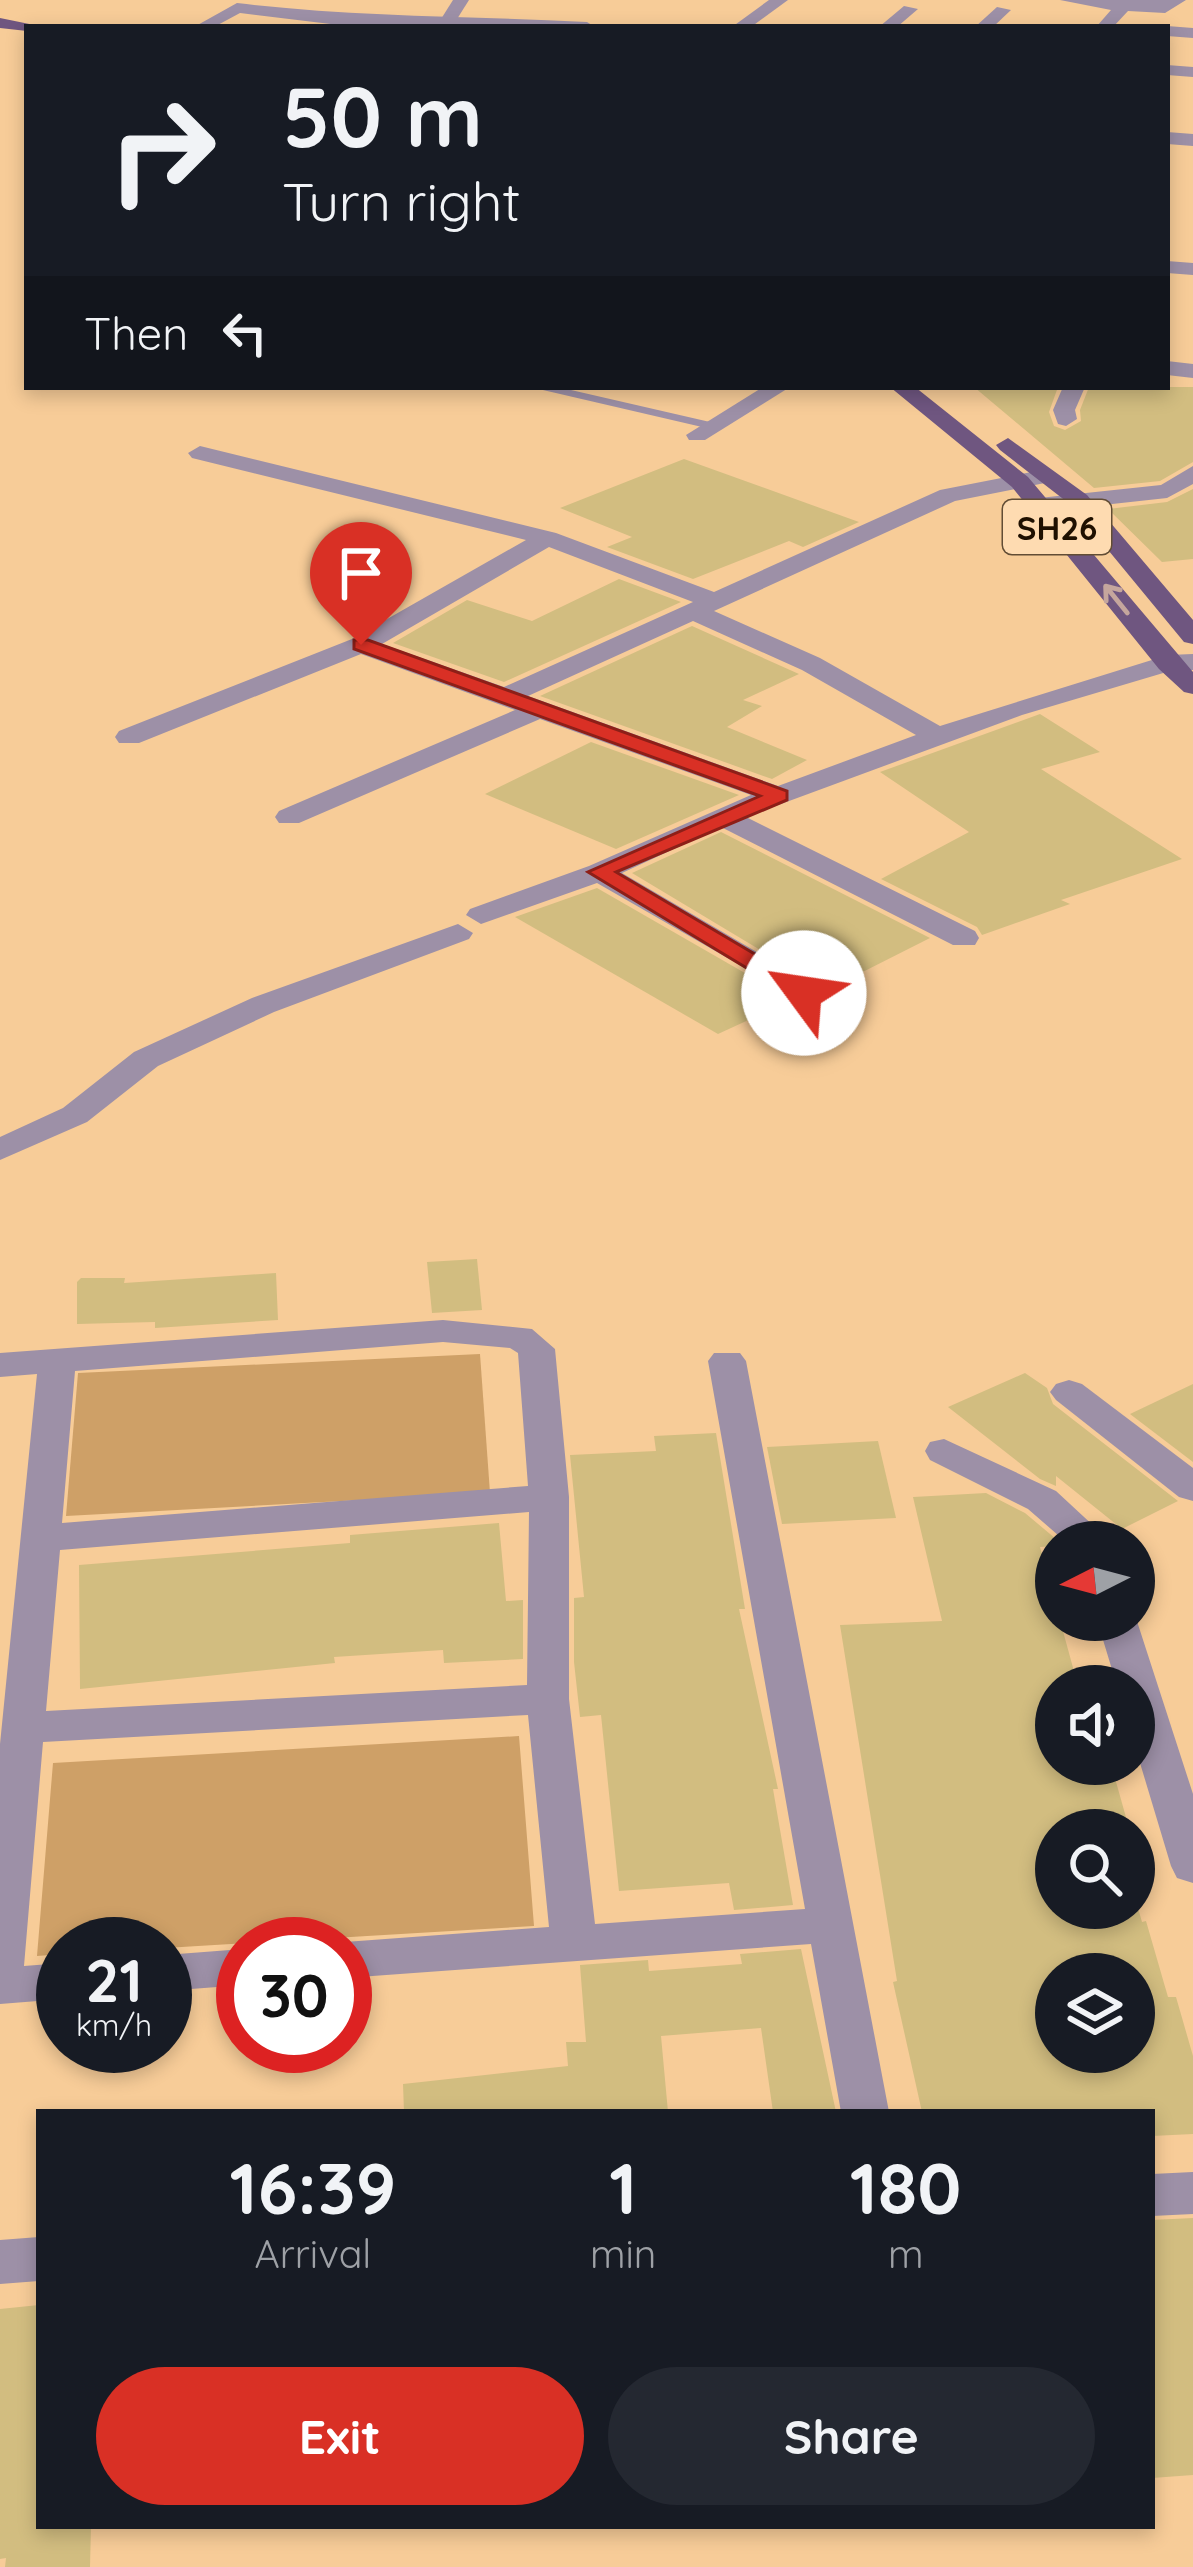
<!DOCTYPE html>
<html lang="en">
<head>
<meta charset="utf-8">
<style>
	:root { --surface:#171b24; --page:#242831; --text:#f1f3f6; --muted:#9ea1a6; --accent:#d93025 }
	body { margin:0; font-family:Quicksand,sans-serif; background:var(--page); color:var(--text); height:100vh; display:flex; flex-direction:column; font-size:45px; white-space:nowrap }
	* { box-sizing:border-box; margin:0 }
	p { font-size:39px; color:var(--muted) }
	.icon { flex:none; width:66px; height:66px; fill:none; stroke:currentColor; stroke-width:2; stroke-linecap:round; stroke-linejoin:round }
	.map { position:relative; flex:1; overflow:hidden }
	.panel { position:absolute; left:36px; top:2109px; width:1119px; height:420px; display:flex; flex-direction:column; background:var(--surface); border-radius:0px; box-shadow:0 6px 18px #0003 }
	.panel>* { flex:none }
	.banner { position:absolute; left:24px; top:24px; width:1146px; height:366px; border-radius:0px; box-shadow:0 6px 18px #0003; background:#171b24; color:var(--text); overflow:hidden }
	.needle { width:78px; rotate:264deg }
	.tools { position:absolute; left:1035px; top:1521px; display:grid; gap:24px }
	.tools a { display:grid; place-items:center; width:120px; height:120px; border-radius:50%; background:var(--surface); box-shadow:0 6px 18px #0003; font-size:60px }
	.speed { position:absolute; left:36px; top:1917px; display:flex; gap:24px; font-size:60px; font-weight:700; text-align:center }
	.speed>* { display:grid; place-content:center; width:156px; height:156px; border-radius:50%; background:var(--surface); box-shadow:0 6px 18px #0003; line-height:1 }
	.speed small { font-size:30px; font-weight:400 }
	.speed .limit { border:18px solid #d22; background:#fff; color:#111 }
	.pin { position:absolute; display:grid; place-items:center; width:102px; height:102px; color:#fff; margin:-123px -51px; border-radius:50% 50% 50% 0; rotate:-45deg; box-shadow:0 0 12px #0007 }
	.pin .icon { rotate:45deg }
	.me { position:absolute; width:132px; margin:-66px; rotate:301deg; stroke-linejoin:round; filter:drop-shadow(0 0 9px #0008) }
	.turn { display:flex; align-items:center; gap:42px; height:252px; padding:0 60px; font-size:54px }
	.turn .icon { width:156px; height:156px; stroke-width:2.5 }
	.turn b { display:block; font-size:84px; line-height:102px }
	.then { display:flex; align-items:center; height:114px; padding:0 60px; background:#0003; gap:24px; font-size:45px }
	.eta { display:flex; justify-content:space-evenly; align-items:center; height:204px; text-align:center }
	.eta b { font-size:72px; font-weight:700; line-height:84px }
	.button { display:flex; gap:24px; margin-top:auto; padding:24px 60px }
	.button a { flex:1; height:138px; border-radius:72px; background:var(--accent); color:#fff; font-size:48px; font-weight:700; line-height:138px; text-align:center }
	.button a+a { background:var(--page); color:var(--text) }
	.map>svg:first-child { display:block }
	.green { fill:#cea067 }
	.building { fill:#d2bd80; fill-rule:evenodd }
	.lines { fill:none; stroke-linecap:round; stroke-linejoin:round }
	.service { fill:#9d90a7; fill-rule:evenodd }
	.minor { fill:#9d90a7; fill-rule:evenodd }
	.tertiary { fill:#9d90a7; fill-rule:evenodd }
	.primary { fill:#6f5680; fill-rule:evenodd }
	.oneway { stroke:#c5a69d }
	.route { fill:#d93025; stroke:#8d1f18; stroke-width:3 }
	.labels { text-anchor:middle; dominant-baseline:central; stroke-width:12; stroke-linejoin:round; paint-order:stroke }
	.shield { fill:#fedbb1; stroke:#624d35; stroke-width:3 }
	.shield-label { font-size:33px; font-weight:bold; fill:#1f1000 }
</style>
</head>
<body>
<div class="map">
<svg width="1193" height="2567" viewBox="0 0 1193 2567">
	<rect width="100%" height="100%" fill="#f7cc98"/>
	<g class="green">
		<polygon points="480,1354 490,1493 66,1516 78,1373"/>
		<polygon points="519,1736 534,1926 165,1948 165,1944 63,1944 63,1954 37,1956 53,1763"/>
	</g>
	<g class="building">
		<polygon points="974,387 1058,387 1049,412 1054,426 1065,430 1081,421 1080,410 1089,387 1193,387 1193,462 1160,481 1094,488"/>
		<polygon points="684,459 859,522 803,547 789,541 693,579 607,547 632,537 560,508"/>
		<polygon points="1193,489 1193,559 1162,562 1108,509 1167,502"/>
		<polygon points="619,579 681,602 504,682 393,643 467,600 532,621"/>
		<polygon points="692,626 799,674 743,700 762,706 727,727 807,760 772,779 540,696"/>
		<polygon points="1040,714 1100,752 1041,769 1182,859 1061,900 1070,904 982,935 977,927 881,879 969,832 880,772"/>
		<polygon points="591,742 739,795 616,849 485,794"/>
		<polygon points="721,832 930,938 827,990 632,873"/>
		<polygon points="597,888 792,1000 718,1034 515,917"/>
		<polygon points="477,1259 482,1310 432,1313 427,1262"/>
		<polygon points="276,1273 278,1320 155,1328 155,1322 77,1324 77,1282 81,1278 125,1278 124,1283"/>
		<polygon points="1025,1373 1047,1388 1053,1404 1178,1501 1122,1529 1056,1476 1056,1486 1040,1479 948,1407"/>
		<polygon points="1193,1384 1193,1462 1130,1414"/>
		<polygon points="716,1433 745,1609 739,1609 778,1789 773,1789 793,1905 734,1910 729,1883 619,1891 601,1715 580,1717 574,1662 574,1598 584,1597 570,1455 656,1451 654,1436"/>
		<polygon points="878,1441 896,1518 782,1524 767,1447"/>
		<path d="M986,1493L1025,1513L1056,1539V1546L1040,1547L1078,1686H1056V1764H1111L1129,1828L1056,1830V1908H1138L1142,1922L1146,1921L1168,1997H1176L1193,2056V2134L1152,2136V2112H922L893,1982L897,1981L840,1625L942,1621L913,1497ZM1056,1974H1134V2052H1056Z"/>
		<polygon points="499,1523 506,1601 523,1600 523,1659 444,1663 443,1650 334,1657 335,1663 80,1689 79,1565 350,1543 350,1535"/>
		<polygon points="801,1949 836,2112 773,2112 761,2028 661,2036 668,2112 404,2112 403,2084 568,2066 566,2042 586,2042 580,1965 648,1960 649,1971 742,1964 740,1954"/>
		<polygon points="1193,2218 1193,2475 1152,2478 1152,2220"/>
		<polygon points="39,2305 39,2526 91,2526 90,2567 5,2567 6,2558 0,2559 0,2309"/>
	</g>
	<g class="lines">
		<polygon class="service" points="530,387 558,387 723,425 715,430"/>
		<g class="minor">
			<polygon points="769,0 788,0 751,27 732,27"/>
			<polygon points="1060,0 1186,0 1165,13 1128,11 1113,27 1097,26 1111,10"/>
			<path d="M237,3C354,17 470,16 587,22L595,27L347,26L240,13L214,27H194Z"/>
			<polygon points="904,6 918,9 897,27 879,27"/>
			<polygon points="997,7 1011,10 993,27 975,27"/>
			<polygon points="1167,26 1193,28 1193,38 1167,36 1167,27 1163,27"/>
			<polygon points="1167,65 1193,67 1193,77 1167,75"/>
			<polygon points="1167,132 1193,134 1193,146 1167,144"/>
			<polygon points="1167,261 1193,263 1193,275 1167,273"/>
			<polygon points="1167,361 1193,364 1193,378 1167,375"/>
			<polygon points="763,387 790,387 705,440 689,440 686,435"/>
			<polygon points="1063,387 1085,387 1075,410 1077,419 1066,426 1058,424 1053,410"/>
			<path d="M200,446L556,533L714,592L940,490L1047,469L1059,476L1055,481L955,501L714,611L820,658L940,726L1168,655L1193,654V670L1170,671L1022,715L746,817L975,931L979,938L975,945H953L721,827L622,873L815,986L820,993L804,1002L597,883L481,924L466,915L470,909L589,866L751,795L540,719L299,823H279L275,817L279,811L515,710L361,654L139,743H119L115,737L119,731L352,639L526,540L192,458L188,453ZM549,547L693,602L504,687L382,644ZM693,621L802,670L916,735L778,786L528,696Z"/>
			<polygon points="1193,466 1193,484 1167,498 1039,512 1027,505 1039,498 1161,485"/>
			<polygon points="458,924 473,933 469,939 274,1012 158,1066 87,1122 0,1160 0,1137 63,1108 134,1052 252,998"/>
			<path d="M443,1320L532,1329L555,1349L569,1497V1699L595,1924L805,1909L708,1361L714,1353H740L746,1361L889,2112H841L811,1944L345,1978V1944H339L345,1942L549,1927L528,1715L43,1742L24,1966L63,1963V1999L0,2004V1744L37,1374L0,1377V1353ZM443,1342L510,1348L518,1353L528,1486L62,1523L75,1371ZM529,1512L527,1685L46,1711L60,1550Z"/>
			<polygon points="1069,1380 1082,1384 1193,1468 1193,1501 1179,1497 1056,1400 1050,1392 1056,1384"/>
			<polygon points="944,1439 1056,1491 1111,1542 1066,1542 1028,1509 930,1460 925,1451 930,1442"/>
			<polygon points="1134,1612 1193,1794 1193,1883 1177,1878 1171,1866 1134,1743 1134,1686 1117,1686 1097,1620 1134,1620"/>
			<polygon points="243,1949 243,1985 165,1991 165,1955"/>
			<polygon points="1193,2172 1193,2214 1152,2216 1152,2174"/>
			<polygon points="39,2237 39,2281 0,2284 0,2240"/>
		</g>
		<polygon class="tertiary" points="453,0 469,0 452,27 436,27"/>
		<g class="primary">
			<polygon points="0,18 44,27 27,27 27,31 0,28"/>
			<polygon points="890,387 915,387 1028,477 1193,672 1193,694 1184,692 1159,669 1012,487"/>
			<polygon points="1008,438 1087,495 1193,620 1193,644 1184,642 1071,505 1000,450 996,445"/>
		</g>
	</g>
	<defs><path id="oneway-shaft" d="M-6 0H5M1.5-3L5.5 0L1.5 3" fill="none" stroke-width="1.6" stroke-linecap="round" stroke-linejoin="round" transform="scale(3)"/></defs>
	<use class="oneway" href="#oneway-shaft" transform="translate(1116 599) rotate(-129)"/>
	<polygon class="route" points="354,640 368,640 787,791 787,800 616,872 812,988 812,998 796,998 588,872 760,796 354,649"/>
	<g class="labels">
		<rect class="shield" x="1003" y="500" width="108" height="54" rx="9"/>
		<g class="shield-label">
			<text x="1057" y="527">SH26</text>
		</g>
	</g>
</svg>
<div class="tools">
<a><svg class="needle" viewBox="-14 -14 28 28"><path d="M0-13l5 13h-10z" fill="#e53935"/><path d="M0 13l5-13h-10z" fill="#9ea1a6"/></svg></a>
<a><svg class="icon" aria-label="sound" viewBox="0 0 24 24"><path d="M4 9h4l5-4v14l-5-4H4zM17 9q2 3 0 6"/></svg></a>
<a><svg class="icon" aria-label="search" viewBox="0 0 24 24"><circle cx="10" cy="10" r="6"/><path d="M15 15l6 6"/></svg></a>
<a><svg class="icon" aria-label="layers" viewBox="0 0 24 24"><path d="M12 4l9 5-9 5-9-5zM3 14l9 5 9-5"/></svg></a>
</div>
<div class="speed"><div>21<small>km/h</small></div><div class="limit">30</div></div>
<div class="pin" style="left:361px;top:645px;background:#d93025"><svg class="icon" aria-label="arrive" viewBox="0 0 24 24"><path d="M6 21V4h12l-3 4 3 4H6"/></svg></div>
<svg class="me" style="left:804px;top:993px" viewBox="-20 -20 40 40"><circle r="19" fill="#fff"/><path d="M0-13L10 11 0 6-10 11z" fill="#d93025"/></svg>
<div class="banner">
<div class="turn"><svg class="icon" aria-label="right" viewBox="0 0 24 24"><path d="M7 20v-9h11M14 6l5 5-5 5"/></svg><div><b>50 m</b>Turn right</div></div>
<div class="then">Then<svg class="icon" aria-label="left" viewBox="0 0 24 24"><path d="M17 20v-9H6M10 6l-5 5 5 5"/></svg></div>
</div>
<section class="panel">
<div class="eta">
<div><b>16:39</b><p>Arrival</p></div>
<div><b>1</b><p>min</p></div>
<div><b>180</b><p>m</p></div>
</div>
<div class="button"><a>Exit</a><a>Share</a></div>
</section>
</div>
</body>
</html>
